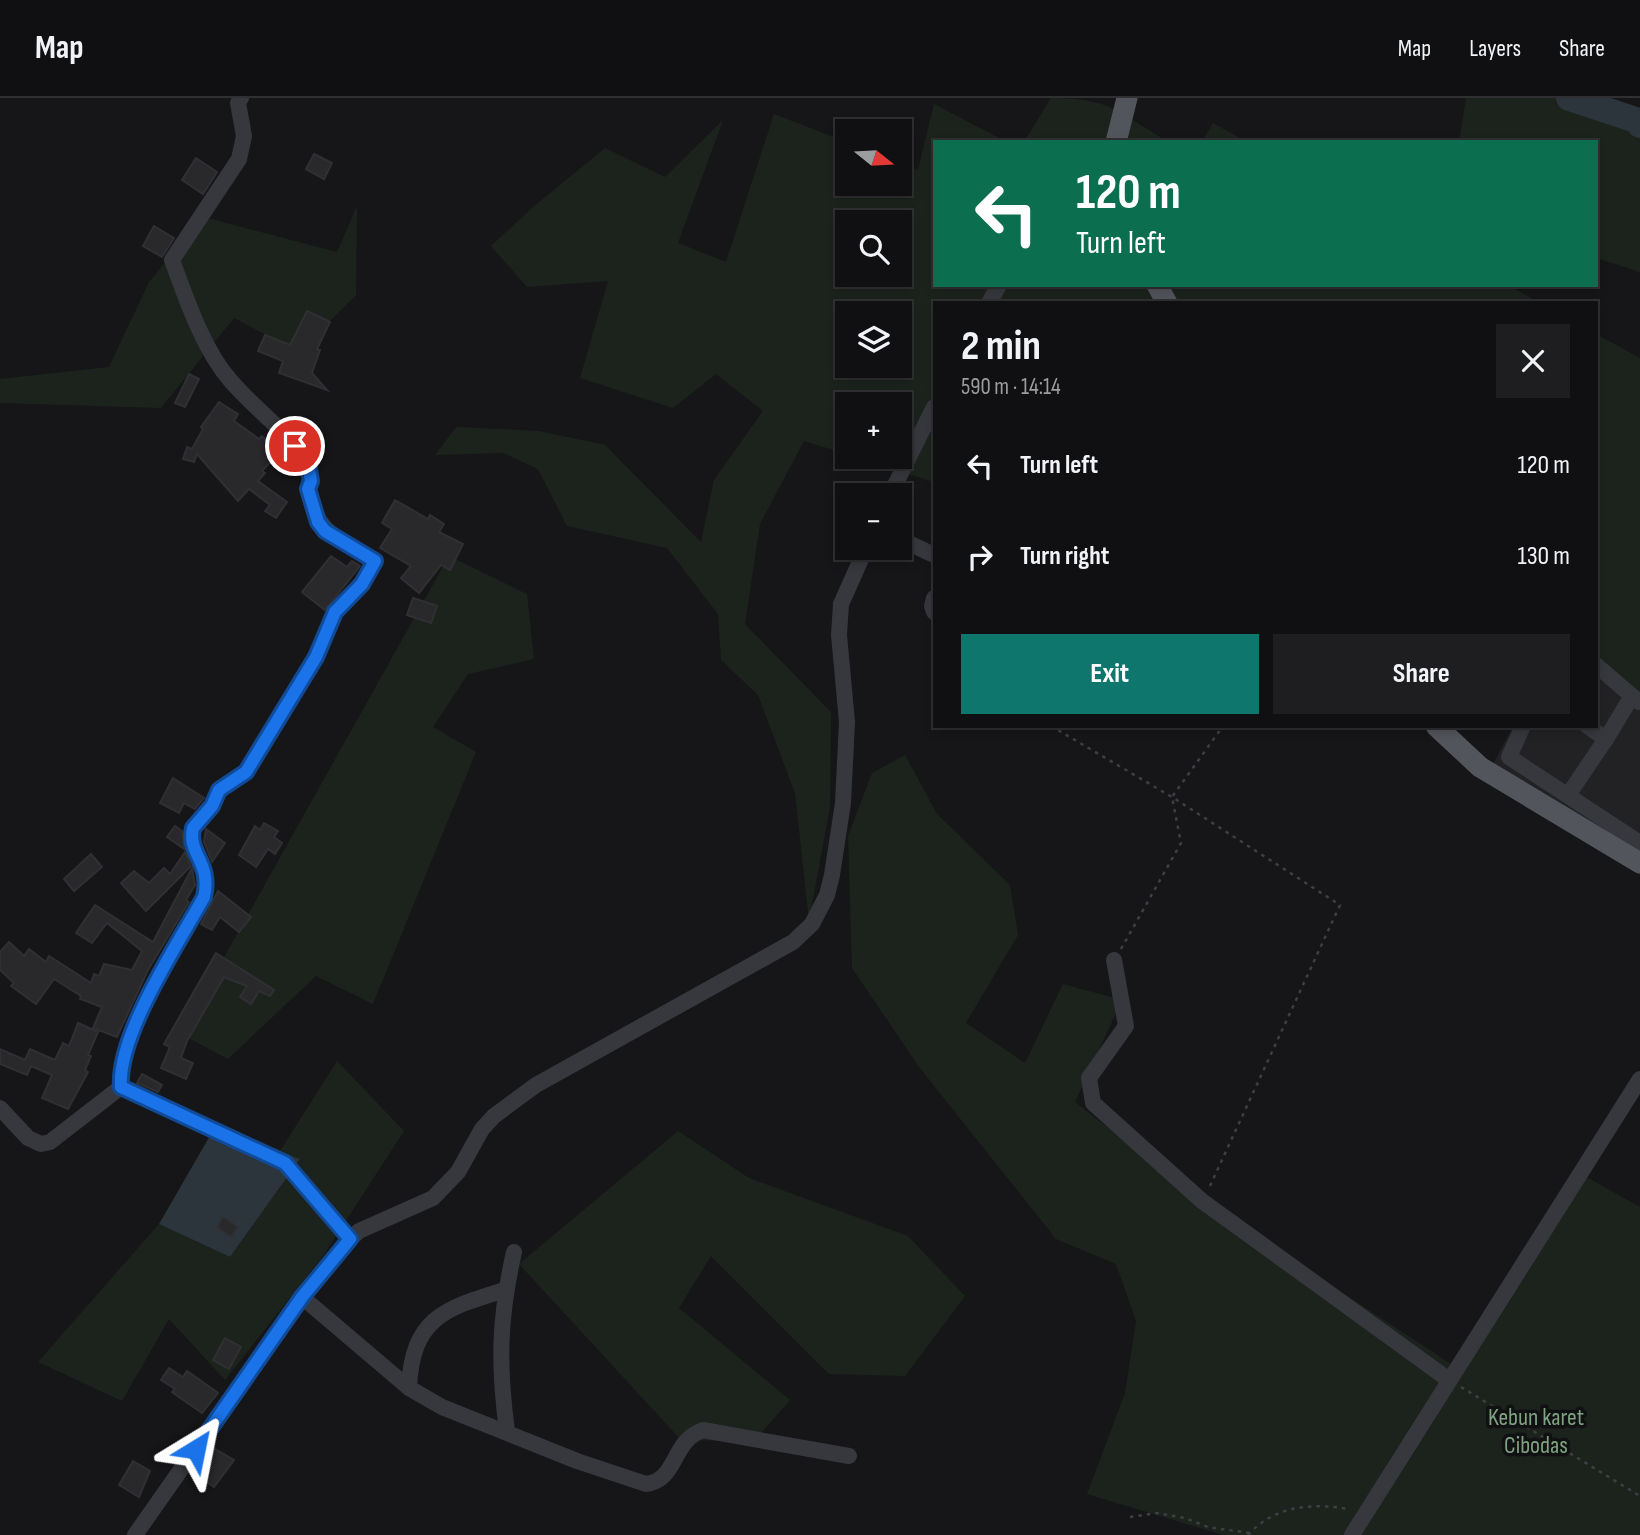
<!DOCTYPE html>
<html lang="en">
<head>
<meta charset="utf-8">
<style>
	:root { --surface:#101012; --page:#1e1e20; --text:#f1f3f6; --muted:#9c9d9f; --line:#303032; --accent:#0f766e }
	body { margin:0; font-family:"Sofia Sans Condensed",sans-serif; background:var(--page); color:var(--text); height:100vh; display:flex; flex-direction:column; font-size:26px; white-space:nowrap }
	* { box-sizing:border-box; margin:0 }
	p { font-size:23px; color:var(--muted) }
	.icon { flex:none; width:38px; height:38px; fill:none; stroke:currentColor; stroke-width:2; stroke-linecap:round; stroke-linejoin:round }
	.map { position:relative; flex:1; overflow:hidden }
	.drawer { position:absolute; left:933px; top:203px; width:665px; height:427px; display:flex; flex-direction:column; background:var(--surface); border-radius:0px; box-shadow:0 4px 10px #0003,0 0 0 2px var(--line) }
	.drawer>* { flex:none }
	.guide { position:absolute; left:933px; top:42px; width:665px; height:147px; border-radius:0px; box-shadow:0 4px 10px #0003,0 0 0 2px var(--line); background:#0b6e4f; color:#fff; overflow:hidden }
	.needle { width:46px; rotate:108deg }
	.tools { position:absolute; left:835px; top:21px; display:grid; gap:14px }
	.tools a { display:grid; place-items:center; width:77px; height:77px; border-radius:0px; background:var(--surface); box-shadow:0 4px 10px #0003,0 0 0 2px var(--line); font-size:35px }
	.pin { position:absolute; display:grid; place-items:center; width:60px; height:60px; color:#fff; margin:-30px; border:4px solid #fff; border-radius:50%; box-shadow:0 2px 7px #0007 }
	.me { position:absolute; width:77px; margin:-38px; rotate:35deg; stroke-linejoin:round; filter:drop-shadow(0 0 5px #0008) }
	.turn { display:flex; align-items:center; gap:24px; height:147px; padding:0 28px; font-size:32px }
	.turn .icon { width:91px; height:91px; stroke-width:2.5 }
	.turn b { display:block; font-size:49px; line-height:60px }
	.round { display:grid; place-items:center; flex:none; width:74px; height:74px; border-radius:0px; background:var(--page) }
	.overview { display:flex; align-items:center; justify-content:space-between; height:119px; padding:0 28px }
	h1 { font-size:42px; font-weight:700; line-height:52px }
	.button { display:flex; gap:14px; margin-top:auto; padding:14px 28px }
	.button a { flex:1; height:80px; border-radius:0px; background:var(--accent); color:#fff; font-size:28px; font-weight:700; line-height:80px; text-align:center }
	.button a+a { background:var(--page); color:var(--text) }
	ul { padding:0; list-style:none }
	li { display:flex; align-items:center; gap:21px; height:91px; padding:0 28px }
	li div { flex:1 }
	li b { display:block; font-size:26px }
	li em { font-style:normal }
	header { display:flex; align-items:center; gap:42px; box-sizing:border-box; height:98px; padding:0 35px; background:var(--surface); border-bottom:2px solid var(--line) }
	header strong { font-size:33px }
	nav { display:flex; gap:38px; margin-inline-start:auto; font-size:24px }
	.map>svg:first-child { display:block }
	.built { fill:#222225 }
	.green { fill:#1c231d; fill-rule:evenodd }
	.water { fill:#2c353c }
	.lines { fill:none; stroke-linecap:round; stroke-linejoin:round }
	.river { stroke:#2c353c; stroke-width:26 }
	.building { fill:#29292c; stroke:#303034; stroke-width:2 }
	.path { stroke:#3d3f44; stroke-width:2.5; stroke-dasharray:3.5 5; stroke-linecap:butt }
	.minor { stroke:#37383d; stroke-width:16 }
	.major { stroke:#53555c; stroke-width:21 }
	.route-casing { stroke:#114b97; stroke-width:18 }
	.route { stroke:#1a73e8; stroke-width:12 }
	.labels { text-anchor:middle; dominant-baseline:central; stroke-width:7; stroke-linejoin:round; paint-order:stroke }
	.park-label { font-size:24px; fill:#7fa381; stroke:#111113 }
</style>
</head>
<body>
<header>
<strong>Map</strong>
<nav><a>Map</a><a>Layers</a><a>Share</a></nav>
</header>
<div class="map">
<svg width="1640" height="1437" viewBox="0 0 1640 1437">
	<rect width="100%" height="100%" fill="#161618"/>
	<polygon class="built" points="1596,560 1640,596 1640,777 1485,682 1513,628 1596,628"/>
	<g class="green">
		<path d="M1051,0C1114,0 1119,16 1169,44H1024Z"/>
		<polygon points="1466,0 1556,0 1640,32 1640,174 1596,160 1596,44 1459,44"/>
		<path d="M934,6L1007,44H934V187H1508L1540,205H934V384L855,359H900V306H847V356L804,343L760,426L745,526L831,614L830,709L809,823L795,695L758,597L721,562L718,516L667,450L567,428L538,371L503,355L435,357L456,329L539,333L605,347L701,444L714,382L763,313L716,276L673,310L580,280L608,183L527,189L491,148L533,109L605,50L665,79L723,22L678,145L726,164L774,16L847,44V86H900V65L918,72ZM847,124H900V177H847ZM847,215H900V268H847Z"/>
		<polygon points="1213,25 1247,44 1202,44"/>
		<polygon points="357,108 356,197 299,254 234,220 161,310 0,305 0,281 109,269 149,184 203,119 337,154"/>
		<polygon points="1596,236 1640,260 1640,596 1596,560"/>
		<polygon points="449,458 527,496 534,561 468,576 433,629 476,654 373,906 316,878 228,961 181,936"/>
		<polygon points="905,657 937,716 1010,787 1018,837 966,925 1025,965 1063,886 1122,902 1075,1004 1191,1095 1454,1268 1576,1073 1640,1109 1640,1437 1223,1437 1087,1396 1125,1295 1136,1223 1116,1166 1056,1141 919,969 852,870 848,738 872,675"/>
		<polygon points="337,963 404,1033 323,1158 225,1282 169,1221 122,1303 38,1264 159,1126 230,1159 300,1061 280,1053"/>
		<polygon points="678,1033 749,1080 908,1138 965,1198 905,1278 829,1276 711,1158 679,1210 790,1302 754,1343 681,1342 519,1166"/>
	</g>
	<polygon class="water" points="215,1029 300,1061 230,1159 159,1126"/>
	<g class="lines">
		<polyline class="river" points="1569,0 1636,22 1640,27"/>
	</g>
	<g class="building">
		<polygon points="314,56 332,65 324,81 306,71"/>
		<polygon points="196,60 217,74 203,96 182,82"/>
		<polygon points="154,128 174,140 162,159 143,148"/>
		<polygon points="307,213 330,224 317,251 320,252 312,275 327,292 279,275 283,263 258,253 265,237 290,247"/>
		<polygon points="189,276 199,281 185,309 175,305"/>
		<polygon points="219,304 238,316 234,323 259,341 262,338 280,354 262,373 265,375 258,383 287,404 276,420 265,413 270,407 249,391 238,403 197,356 194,364 183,361 187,349 192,351 203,331 201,329"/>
		<polygon points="395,402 428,421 430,417 444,426 439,434 463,446 450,472 441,467 419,495 401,480 411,468 380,450 392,431 382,425"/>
		<polygon points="331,458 347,469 352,463 360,468 325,512 302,494"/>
		<polygon points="413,500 437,508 431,525 407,517"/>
		<polygon points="173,680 204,700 195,711 184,705 179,715 160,705"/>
		<polygon points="264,725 278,733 274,739 282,745 275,756 268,751 256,769 239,757 255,728 260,732"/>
		<polygon points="175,728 182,733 184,751 167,739"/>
		<polygon points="206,731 225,745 212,764 204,744"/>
		<polygon points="185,754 191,768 146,813 121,785 134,773 149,785 164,770 170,776"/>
		<polygon points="91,756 102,769 74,793 64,781"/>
		<polygon points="192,770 195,787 186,802 189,804 148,872 117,939 93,930 102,909 80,901 81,898 54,881 36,906 11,888 14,885 0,872 0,854 9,844 24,858 29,851 46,864 49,858 91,885 94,876 99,878 104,866 132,872 142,853 107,825 92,845 76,835 95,807 153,844"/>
		<polygon points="218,793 251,819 239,834 220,819 212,832 201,826"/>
		<polygon points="216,855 274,892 270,898 259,893 251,906 240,899 247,888 224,879 187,943 181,960 193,965 186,981 161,970 170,949 164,946"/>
		<polygon points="78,925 98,934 88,957 91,958 85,972 88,974 68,1011 42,1000 52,977 31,968 27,977 0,966 0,951 25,962 30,951 55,962 63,945 69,948"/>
		<polygon points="142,976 162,987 158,994 137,985"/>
		<polygon points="223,1119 238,1129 231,1139 217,1129"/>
		<polygon points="225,1240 241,1249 229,1271 213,1262"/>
		<polygon points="169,1270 183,1279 187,1273 218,1295 202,1315 172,1294 175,1291 161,1282"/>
		<polygon points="210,1348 234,1362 214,1389 192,1374"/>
		<polygon points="133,1363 150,1373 139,1399 119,1387"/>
	</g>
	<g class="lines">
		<g class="path">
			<polyline points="1051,628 1172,699 1340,807 1209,1090"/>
			<polyline points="1121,851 1181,745 1172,699 1223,628"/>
			<polyline points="1461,1289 1640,1398"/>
			<polyline points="1130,1419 1157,1415 1185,1420 1208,1429 1249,1435"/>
			<path d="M1248,1437C1275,1407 1312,1405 1349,1411"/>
		</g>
		<g class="minor">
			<path d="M241,0L238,5L244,38L239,61L172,162C186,200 203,251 230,282C253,309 283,331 305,358C313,368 308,383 309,394C315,435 344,444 375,463L362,486L335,514L316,559L246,674L218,693L212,708L193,730C187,755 212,764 204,799C178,846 117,936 121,989L285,1065L350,1141"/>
			<polyline points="989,205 999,187"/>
			<polyline points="890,397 934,309"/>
			<polyline points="900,441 934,457"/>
			<polyline points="934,500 932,508 934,514"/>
			<polyline points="1596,567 1639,604"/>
			<polyline points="1523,628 1509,659 1640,745"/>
			<polyline points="1587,628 1606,641 1632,598"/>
			<polyline points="1568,697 1606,641"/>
			<polyline points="1114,862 1126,928 1089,980 1093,1005 1202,1103 1449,1282"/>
			<polyline points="0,1010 28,1040 41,1046 50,1044 121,989"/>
			<path d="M302,1199L409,1290L442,1309L577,1363L646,1386C678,1382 671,1343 703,1332L849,1358"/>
			<path d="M409,1290C412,1219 446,1210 505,1192"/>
			<path d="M507,1333C498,1265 499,1221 514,1154"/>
			<polyline points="135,1437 302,1199 350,1141 359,1133 433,1100 458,1074 482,1031 494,1018 536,987 793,844 812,826 827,797 832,777 843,705 847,624 839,537 841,506 866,450"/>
			<polyline points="1352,1437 1640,981"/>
		</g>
		<g class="major">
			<polyline points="1116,44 1127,0"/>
			<polyline points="1157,187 1167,205"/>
			<polyline points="1436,628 1480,669 1640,765"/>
		</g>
	</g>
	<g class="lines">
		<defs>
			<path id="route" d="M196,1351L302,1199L350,1141L285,1065L121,989C117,937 178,846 204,799C212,764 187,756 193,730L212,708L219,692L246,674L316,559L335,514L362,486L375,463L325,433L318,424L308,391L311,383L307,360L295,348"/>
		</defs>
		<use href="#route" class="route-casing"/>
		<use href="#route" class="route"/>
	</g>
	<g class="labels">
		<g class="park-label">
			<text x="1536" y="1319">Kebun karet<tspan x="1536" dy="28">Cibodas</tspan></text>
		</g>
	</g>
</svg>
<div class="tools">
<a><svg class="needle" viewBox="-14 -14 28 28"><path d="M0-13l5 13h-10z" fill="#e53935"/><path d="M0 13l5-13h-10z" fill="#9c9d9f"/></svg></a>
<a><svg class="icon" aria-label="search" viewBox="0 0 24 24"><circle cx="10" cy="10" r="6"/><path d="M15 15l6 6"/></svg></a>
<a><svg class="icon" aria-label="layers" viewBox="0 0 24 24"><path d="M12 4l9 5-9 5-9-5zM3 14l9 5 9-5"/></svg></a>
<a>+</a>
<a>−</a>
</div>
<div class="pin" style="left:295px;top:348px;background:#d93025"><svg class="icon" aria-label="arrive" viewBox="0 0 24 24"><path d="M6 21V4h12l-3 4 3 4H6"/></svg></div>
<svg class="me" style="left:196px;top:1351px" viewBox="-20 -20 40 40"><path d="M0-17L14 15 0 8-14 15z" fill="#1a73e8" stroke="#fff" stroke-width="4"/></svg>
<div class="guide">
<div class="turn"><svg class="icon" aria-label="left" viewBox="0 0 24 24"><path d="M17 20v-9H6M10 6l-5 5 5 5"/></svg><div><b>120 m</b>Turn left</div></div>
</div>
<section class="drawer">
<div class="overview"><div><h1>2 min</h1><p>590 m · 14:14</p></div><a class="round"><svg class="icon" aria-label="close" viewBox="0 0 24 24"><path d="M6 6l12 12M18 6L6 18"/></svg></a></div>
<ul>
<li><svg class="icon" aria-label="left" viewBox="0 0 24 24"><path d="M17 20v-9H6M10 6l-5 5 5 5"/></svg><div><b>Turn left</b></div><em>120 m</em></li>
<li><svg class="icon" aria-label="right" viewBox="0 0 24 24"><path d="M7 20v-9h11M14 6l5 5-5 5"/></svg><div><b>Turn right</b></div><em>130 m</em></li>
</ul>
<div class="button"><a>Exit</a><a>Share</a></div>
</section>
</div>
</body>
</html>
